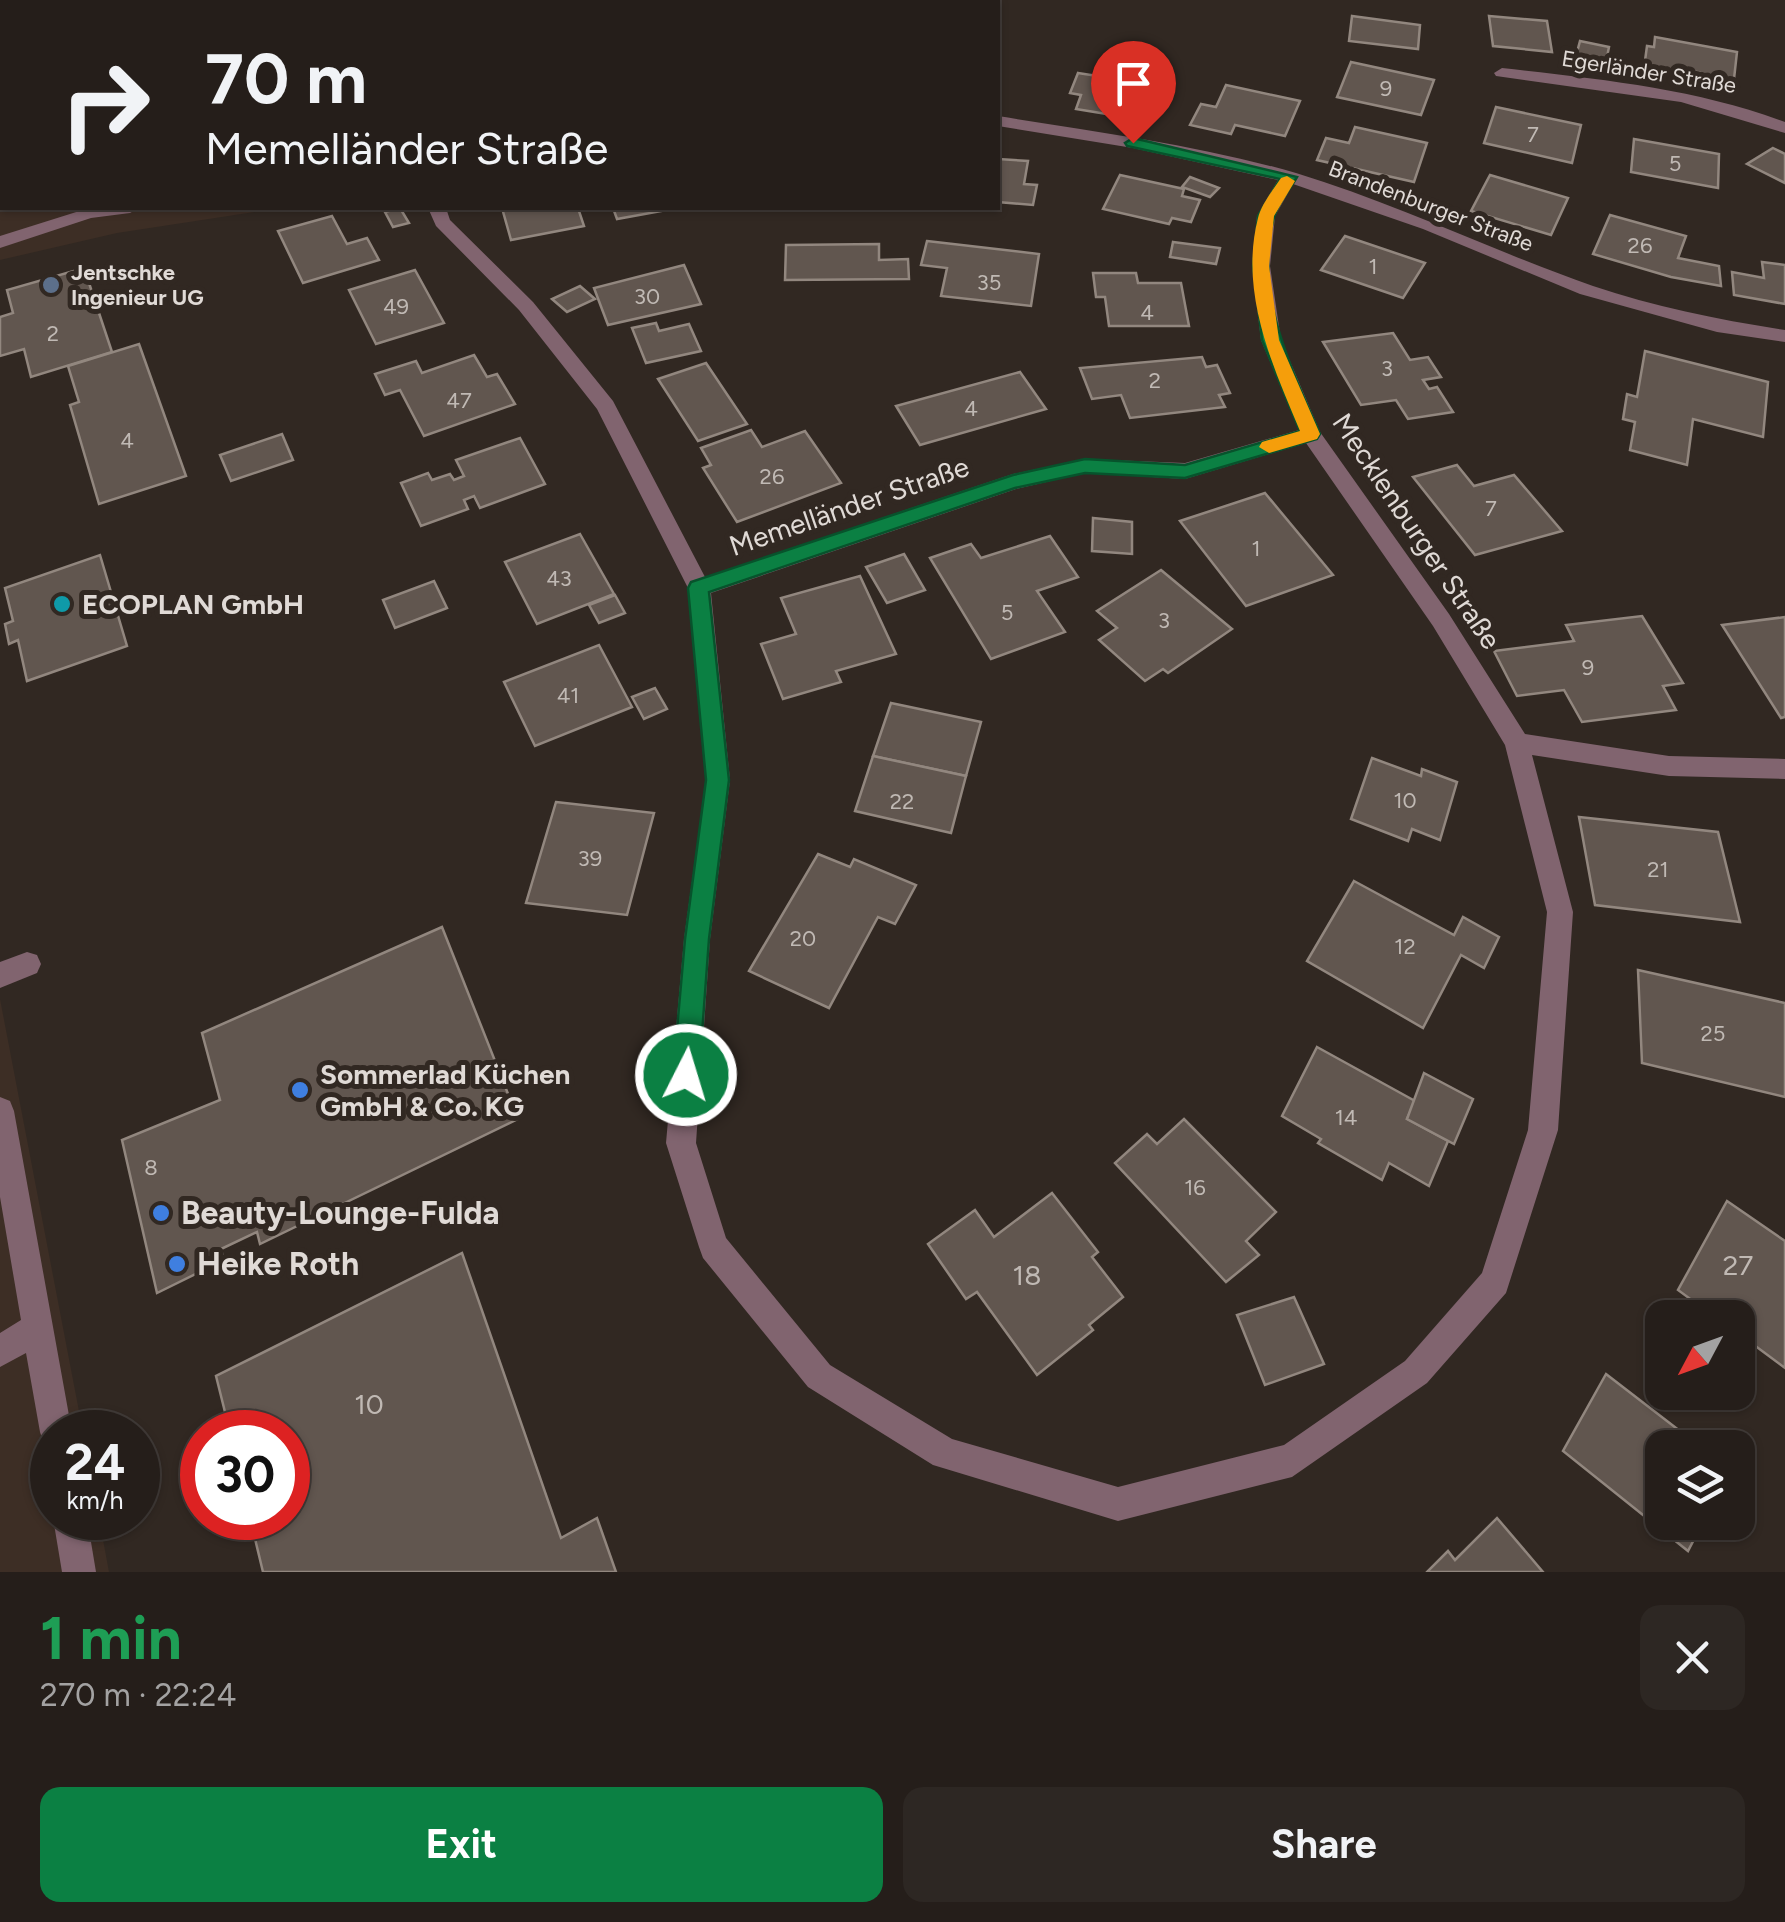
<!DOCTYPE html>
<html lang="en">
<head>
<meta charset="utf-8">
<style>
	:root { --surface:#251e1a; --page:#2d2723; --text:#f1f3f6; --muted:#a3a2a2; --line:#423c39; --accent:#0b8043 }
	body { margin:0; font-family:Figtree,sans-serif; background:var(--page); color:var(--text); height:100vh; display:flex; flex-direction:column; font-size:38px; white-space:nowrap }
	* { box-sizing:border-box; margin:0 }
	p { font-size:32px; color:var(--muted) }
	.icon { flex:none; width:55px; height:55px; fill:none; stroke:currentColor; stroke-width:2; stroke-linecap:round; stroke-linejoin:round }
	.map { position:relative; height:1572px; overflow:hidden }
	.sheet { display:flex; flex-direction:column; background:var(--surface); flex:1 }
	.sheet>* { flex:none }
	.banner { position:absolute; left:0px; top:0px; width:1000px; height:210px; box-shadow:0 2px 8px #0004,0 0 0 2px var(--line); background:#251e1a; color:var(--text); overflow:hidden }
	.needle { width:65px; rotate:229deg }
	.buttons { position:absolute; left:1645px; top:1300px; display:grid; gap:20px }
	.buttons a { display:grid; place-items:center; width:110px; height:110px; border-radius:20px; background:var(--surface); box-shadow:0 2px 8px #0004,0 0 0 2px var(--line); font-size:50px }
	.speed { position:absolute; left:30px; top:1410px; display:flex; gap:20px; font-size:50px; font-weight:700; text-align:center }
	.speed>* { display:grid; place-content:center; width:130px; height:130px; border-radius:50%; background:var(--surface); box-shadow:0 2px 8px #0004,0 0 0 2px var(--line); line-height:1 }
	.speed small { font-size:25px; font-weight:400 }
	.speed .limit { border:15px solid #d22; background:#fff; color:#111 }
	.pin { position:absolute; display:grid; place-items:center; width:85px; height:85px; color:#fff; margin:-102px -42px; border-radius:50% 50% 50% 0; rotate:-45deg; box-shadow:0 0 10px #0007 }
	.pin .icon { rotate:45deg }
	.me { position:absolute; width:110px; margin:-55px; rotate:5deg; stroke-linejoin:round; filter:drop-shadow(0 0 8px #0008) }
	.turn { display:flex; align-items:center; gap:35px; height:210px; padding:0 40px; font-size:45px }
	.turn .icon { width:130px; height:130px; stroke-width:2.5 }
	.turn b { display:block; font-size:70px; line-height:85px }
	.round { display:grid; place-items:center; flex:none; width:105px; height:105px; border-radius:20px; background:var(--page) }
	.summary { display:flex; align-items:center; justify-content:space-between; height:170px; padding:0 40px }
	h1 { font-size:60px; font-weight:700; line-height:75px; color:#1e9e55 }
	.cta { display:flex; gap:20px; margin-top:auto; padding:20px 40px }
	.cta a { flex:1; height:115px; border-radius:20px; background:var(--accent); color:#fff; font-size:40px; font-weight:700; line-height:115px; text-align:center }
	.cta a+a { background:var(--page); color:var(--text) }
	.map>svg:first-child { display:block }
	.built { fill:#3d2e25 }
	.building { fill:#61564f; stroke:#92877f; stroke-width:2.5 }
	.lines { fill:none; stroke-linecap:round; stroke-linejoin:round }
	.minor { fill:#81646f; fill-rule:evenodd }
	.route { fill:#0b8043; stroke:#07532c; stroke-width:2.5 }
	.slow { fill:#f59e0b }
	.service-dot { fill:#5c6f8a; stroke:#312822; stroke-width:4 }
	.culture-dot { fill:#0f9aa8; stroke:#312822; stroke-width:4 }
	.shop-dot { fill:#3f7fe0; stroke:#312822; stroke-width:4 }
	.labels { text-anchor:middle; dominant-baseline:central; stroke-width:10; stroke-linejoin:round; paint-order:stroke }
	.far-street-label { font-size:22px; fill:#e0dad6; stroke:#312822 }
	.number-label { font-size:22px; fill:#c0b9b4 }
	.far-poi-label { font-size:22px; font-weight:bold; fill:#e0dad6; stroke:#312822; text-anchor:start }
	.street-label { font-size:28px; fill:#e0dad6; stroke:#312822 }
	.poi-label { font-size:28px; font-weight:bold; fill:#e0dad6; stroke:#312822; text-anchor:start }
	.near-number-label { font-size:28px; fill:#c0b9b4 }
	.near-poi-label { font-size:32px; font-weight:bold; fill:#e0dad6; stroke:#312822; text-anchor:start }
</style>
</head>
<body>
<div class="map">
<svg width="1785" height="1572" viewBox="0 0 1785 1572">
	<rect width="100%" height="100%" fill="#312822"/>
	<g class="built">
		<polygon points="0,0 583,0 2,2 2,208 281,208 117,233 0,260"/>
		<polygon points="0,999 83,1432 52,1432 52,1518 99,1518 109,1572 0,1572"/>
	</g>
	<g class="building">
		<polygon points="1352,16 1420,25 1418,49 1349,41"/>
		<polygon points="1489,16 1547,21 1552,52 1493,46"/>
		<polygon points="1655,37 1737,52 1734,79 1675,68 1674,74 1644,68 1647,46 1654,47"/>
		<polygon points="1580,41 1609,47 1606,62 1576,56"/>
		<polygon points="1351,62 1434,80 1421,115 1337,97"/>
		<polygon points="1078,73 1162,86 1150,121 1076,109 1081,95 1070,93"/>
		<polygon points="1226,85 1300,101 1285,136 1235,125 1231,134 1190,125 1201,104 1216,107"/>
		<polygon points="1496,107 1581,125 1572,163 1484,143"/>
		<polygon points="1355,127 1427,143 1414,182 1317,160 1326,138 1349,143"/>
		<polygon points="1634,139 1719,154 1718,188 1631,172"/>
		<polygon points="1773,148 1785,154 1785,183 1747,164"/>
		<polygon points="998,159 1028,161 1024,184 1037,185 1033,205 998,202"/>
		<polygon points="1120,175 1184,189 1182,196 1200,200 1191,222 1172,218 1169,224 1103,209"/>
		<polygon points="1490,175 1568,198 1551,235 1471,211"/>
		<polygon points="1190,177 1219,188 1210,197 1182,187"/>
		<polygon points="400,208 409,223 393,227 385,212"/>
		<polygon points="502,208 578,208 584,226 511,240"/>
		<polygon points="613,208 667,208 667,210 617,219"/>
		<polygon points="1610,215 1686,236 1678,258 1719,266 1721,286 1671,277 1593,254"/>
		<polygon points="332,216 347,244 367,238 379,260 303,283 278,231"/>
		<polygon points="1345,236 1425,263 1403,298 1321,270"/>
		<polygon points="927,241 1039,254 1031,306 941,296 947,268 921,265"/>
		<polygon points="1173,242 1220,248 1216,264 1170,257"/>
		<polygon points="879,244 879,260 908,259 909,279 785,280 786,245"/>
		<polygon points="1762,262 1785,265 1785,304 1734,295 1732,272 1764,278"/>
		<polygon points="684,265 701,304 608,325 594,288"/>
		<polygon points="84,268 112,352 31,377 24,349 0,356 0,317 13,313 7,290"/>
		<polygon points="415,270 444,323 376,344 349,290"/>
		<polygon points="1093,273 1136,273 1138,283 1181,283 1189,326 1109,326 1105,297 1096,297"/>
		<polygon points="580,286 595,299 567,312 552,299"/>
		<polygon points="656,323 659,331 689,324 701,351 646,363 632,328"/>
		<polygon points="1393,333 1410,360 1428,357 1441,377 1423,380 1429,389 1437,387 1453,412 1408,419 1396,400 1361,405 1323,342"/>
		<polygon points="139,344 186,476 99,504 70,405 79,402 68,366"/>
		<polygon points="1645,351 1768,382 1763,437 1693,419 1687,465 1630,450 1635,422 1623,419 1627,394 1637,397"/>
		<polygon points="474,355 487,377 497,374 515,404 424,436 400,390 385,395 375,374 416,361 422,373"/>
		<polygon points="1202,357 1206,367 1217,365 1230,393 1219,395 1225,407 1130,418 1121,395 1092,399 1080,368"/>
		<polygon points="706,363 747,424 698,441 658,379"/>
		<polygon points="1020,372 1046,409 920,445 896,406"/>
		<polygon points="751,430 762,447 805,431 841,483 737,522 703,468 711,465 701,448"/>
		<polygon points="282,434 293,460 231,481 220,455"/>
		<polygon points="520,438 545,484 480,508 474,496 464,500 468,509 421,526 401,483 428,473 432,480 450,474 454,480 464,476 456,460"/>
		<polygon points="1457,465 1474,486 1514,475 1562,531 1475,555 1413,477"/>
		<polygon points="1265,493 1333,575 1246,606 1180,521"/>
		<polygon points="1093,518 1132,522 1132,554 1092,551"/>
		<polygon points="580,534 614,594 537,624 505,562"/>
		<polygon points="1050,536 1078,577 1037,591 1065,632 991,659 930,558 971,544 981,558"/>
		<polygon points="904,554 925,590 887,603 866,567"/>
		<polygon points="100,555 127,646 27,681 18,640 9,644 5,624 13,621 5,588"/>
		<polygon points="1161,570 1232,629 1168,673 1163,669 1145,681 1099,640 1117,628 1097,611"/>
		<polygon points="860,576 896,654 836,671 841,682 783,699 761,644 796,634 781,598"/>
		<polygon points="434,581 447,608 395,628 383,600"/>
		<polygon points="615,595 625,613 599,623 589,605"/>
		<polygon points="1642,616 1683,683 1663,686 1676,710 1582,722 1564,690 1517,696 1494,651 1574,641 1566,625"/>
		<polygon points="1785,617 1785,717 1781,718 1722,625"/>
		<polygon points="599,645 632,707 535,746 504,682"/>
		<polygon points="655,688 667,709 644,719 632,697"/>
		<polygon points="891,703 981,722 966,776 873,756"/>
		<polygon points="873,756 966,776 951,833 855,811"/>
		<polygon points="1372,758 1421,776 1422,769 1457,782 1440,840 1412,829 1408,841 1351,819"/>
		<polygon points="556,802 654,813 627,915 526,903"/>
		<polygon points="1579,817 1718,832 1740,922 1595,905"/>
		<polygon points="818,854 850,867 854,859 916,885 895,924 878,917 829,1008 749,971"/>
		<polygon points="1354,881 1454,935 1463,917 1499,937 1484,968 1461,955 1423,1028 1307,961"/>
		<polygon points="442,927 518,1119 260,1244 257,1232 221,1249 224,1260 157,1293 122,1140 220,1100 202,1033"/>
		<polygon points="1638,970 1785,1003 1785,1097 1642,1063"/>
		<polygon points="1317,1047 1415,1101 1407,1119 1448,1141 1429,1186 1389,1163 1382,1180 1318,1143 1321,1139 1282,1116"/>
		<polygon points="1424,1073 1473,1099 1454,1144 1407,1119"/>
		<polygon points="1184,1119 1276,1212 1246,1241 1259,1255 1226,1282 1115,1163 1147,1134 1157,1144"/>
		<polygon points="1052,1193 1098,1252 1092,1257 1123,1297 1089,1325 1093,1330 1037,1375 977,1292 966,1299 928,1244 975,1210 994,1237"/>
		<polygon points="1727,1201 1785,1241 1785,1368 1738,1333 1738,1318 1716,1318 1678,1290"/>
		<polygon points="462,1253 561,1538 597,1518 616,1572 263,1572 250,1518 288,1518 288,1432 230,1432 216,1376"/>
		<polygon points="1294,1297 1324,1364 1265,1385 1237,1315"/>
		<polygon points="1606,1374 1702,1448 1662,1448 1662,1522 1703,1522 1688,1551 1563,1451"/>
		<polygon points="1497,1518 1543,1572 1427,1572 1448,1551 1455,1560"/>
	</g>
	<g class="lines">
		<g class="minor">
			<polygon points="593,0 609,0 609,2 594,2"/>
			<path d="M1502,68C1598,79 1694,88 1785,122V133L1681,102L1496,76L1494,73Z"/>
			<path d="M998,116C1097,132 1199,145 1296,173C1398,204 1493,251 1593,286C1655,307 1720,320 1785,330V342L1717,332L1580,294L1423,229L1293,184L1275,216L1270,266L1281,340L1320,432L1449,614L1525,734L1669,756L1785,759V779L1669,776L1532,755L1573,912L1558,1130L1506,1293L1427,1383L1292,1477L1118,1521L933,1465L808,1387L703,1258L699,1247L666,1143L684,939L706,780L688,588L597,409L519,310L436,226L428,208H446L450,220L533,302L613,401L705,577L1013,474L1085,459L1185,463L1299,430L1261,340L1252,266L1257,216L1278,180L1133,148L998,126ZM1306,443L1433,626L1505,745L1547,912L1528,1130L1482,1273L1405,1361L1284,1445L1118,1487L952,1439L830,1365L726,1238L696,1143L710,939L730,780L711,593L1016,489L1085,473L1185,479Z"/>
			<polygon points="89,208 139,208 130,213 91,218 0,248 0,236"/>
			<polygon points="27,952 37,955 41,964 37,973 0,988 0,962"/>
			<polygon points="0,1097 10,1101 14,1111 72,1432 52,1432 52,1447 44,1444 40,1432 26,1353 0,1367 0,1333 21,1320 0,1197"/>
			<polygon points="53,1518 87,1518 96,1572 62,1572"/>
		</g>
	</g>
	<path class="route" d="M1133,138L1297,177C1290,189 1278,204 1274,217C1253,292 1291,368 1320,434L1317,439L1185,478L1085,473L1015,488L709,592L729,780L709,939L699,1075L695,1084L686,1087L677,1084L673,1075L685,939L706,780L688,588L691,582L1013,475L1085,459L1185,465L1300,431L1262,340L1253,266L1258,216L1280,179L1127,146L1125,143Z"/>
	<path class="slow" d="M1287,176L1295,181L1274,216L1269,266L1279,340L1320,434L1317,439L1269,453L1259,447L1262,442L1300,431C1272,364 1239,293 1258,218C1261,205 1273,190 1281,178Z"/>
	<circle class="service-dot" cx="51" cy="285" r="10"/>
	<circle class="culture-dot" cx="62" cy="604" r="10"/>
	<g class="shop-dot">
		<circle cx="300" cy="1090" r="10"/>
		<circle cx="161" cy="1213" r="10"/>
		<circle cx="177" cy="1264" r="10"/>
	</g>
	<g class="labels">
		<g class="far-street-label">
			<text transform="translate(1649 72) rotate(9)">Egerländer Straße</text>
			<text transform="translate(1431 206) rotate(21)">Brandenburger Straße</text>
		</g>
		<g class="number-label">
			<text x="1386" y="88">9</text>
			<text x="1533" y="134">7</text>
			<text x="1675" y="163">5</text>
			<text x="1640" y="245">26</text>
			<text x="1373" y="266">1</text>
			<text x="989" y="282">35</text>
			<text x="647" y="296">30</text>
			<text x="396" y="306">49</text>
			<text x="1147" y="312">4</text>
			<text x="53" y="333">2</text>
			<text x="1387" y="368">3</text>
			<text x="1155" y="380">2</text>
			<text x="459" y="400">47</text>
			<text x="971" y="408">4</text>
			<text x="127" y="440">4</text>
			<text x="772" y="476">26</text>
			<text x="1491" y="508">7</text>
			<text x="1256" y="548">1</text>
			<text x="559" y="578">43</text>
			<text x="1007" y="612">5</text>
			<text x="1164" y="620">3</text>
			<text x="1588" y="667">9</text>
			<text x="568" y="695">41</text>
			<text x="1405" y="800">10</text>
			<text x="902" y="801">22</text>
			<text x="590" y="858">39</text>
			<text x="1658" y="869">21</text>
			<text x="803" y="938">20</text>
			<text x="1405" y="946">12</text>
			<text x="1713" y="1033">25</text>
			<text x="1346" y="1117">14</text>
			<text x="151" y="1167">8</text>
			<text x="1195" y="1187">16</text>
		</g>
		<g class="far-poi-label">
			<text x="71" y="272">Jentschke<tspan x="71" dy="25">Ingenieur UG</tspan></text>
		</g>
		<g class="street-label">
			<text transform="translate(849 506) rotate(-19)">Memelländer Straße</text>
			<text transform="translate(1417 531) rotate(56)">Mecklenburger Straße</text>
		</g>
		<g class="poi-label">
			<text x="82" y="604">ECOPLAN GmbH</text>
			<text x="320" y="1074">Sommerlad Küchen<tspan x="320" dy="32">GmbH &amp; Co. KG</tspan></text>
		</g>
		<g class="near-number-label">
			<text x="1738" y="1265">27</text>
			<text x="1027" y="1275">18</text>
			<text x="369" y="1404">10</text>
		</g>
		<g class="near-poi-label">
			<text x="181" y="1213">Beauty-Lounge-Fulda</text>
			<text x="197" y="1264">Heike Roth</text>
		</g>
	</g>
</svg>
<div class="buttons">
<a><svg class="needle" viewBox="-14 -14 28 28"><path d="M0-13l5 13h-10z" fill="#e53935"/><path d="M0 13l5-13h-10z" fill="#a3a2a2"/></svg></a>
<a><svg class="icon" aria-label="layers" viewBox="0 0 24 24"><path d="M12 4l9 5-9 5-9-5zM3 14l9 5 9-5"/></svg></a>
</div>
<div class="speed"><div>24<small>km/h</small></div><div class="limit">30</div></div>
<div class="pin" style="left:1133px;top:143px;background:#d93025"><svg class="icon" aria-label="arrive" viewBox="0 0 24 24"><path d="M6 21V4h12l-3 4 3 4H6"/></svg></div>
<svg class="me" style="left:686px;top:1075px" viewBox="-20 -20 40 40"><circle r="17" fill="#0b8043" stroke="#fff" stroke-width="3"/><path d="M0-11L8 9 0 5-8 9z" fill="#fff"/></svg>
<div class="banner">
<div class="turn"><svg class="icon" aria-label="right" viewBox="0 0 24 24"><path d="M7 20v-9h11M14 6l5 5-5 5"/></svg><div><b>70 m</b>Memelländer Straße</div></div>
</div>
</div>
<section class="sheet">
<div class="summary"><div><h1>1 min</h1><p>270 m · 22:24</p></div><a class="round"><svg class="icon" aria-label="close" viewBox="0 0 24 24"><path d="M6 6l12 12M18 6L6 18"/></svg></a></div>
<div class="cta"><a>Exit</a><a>Share</a></div>
</section>
</body>
</html>
